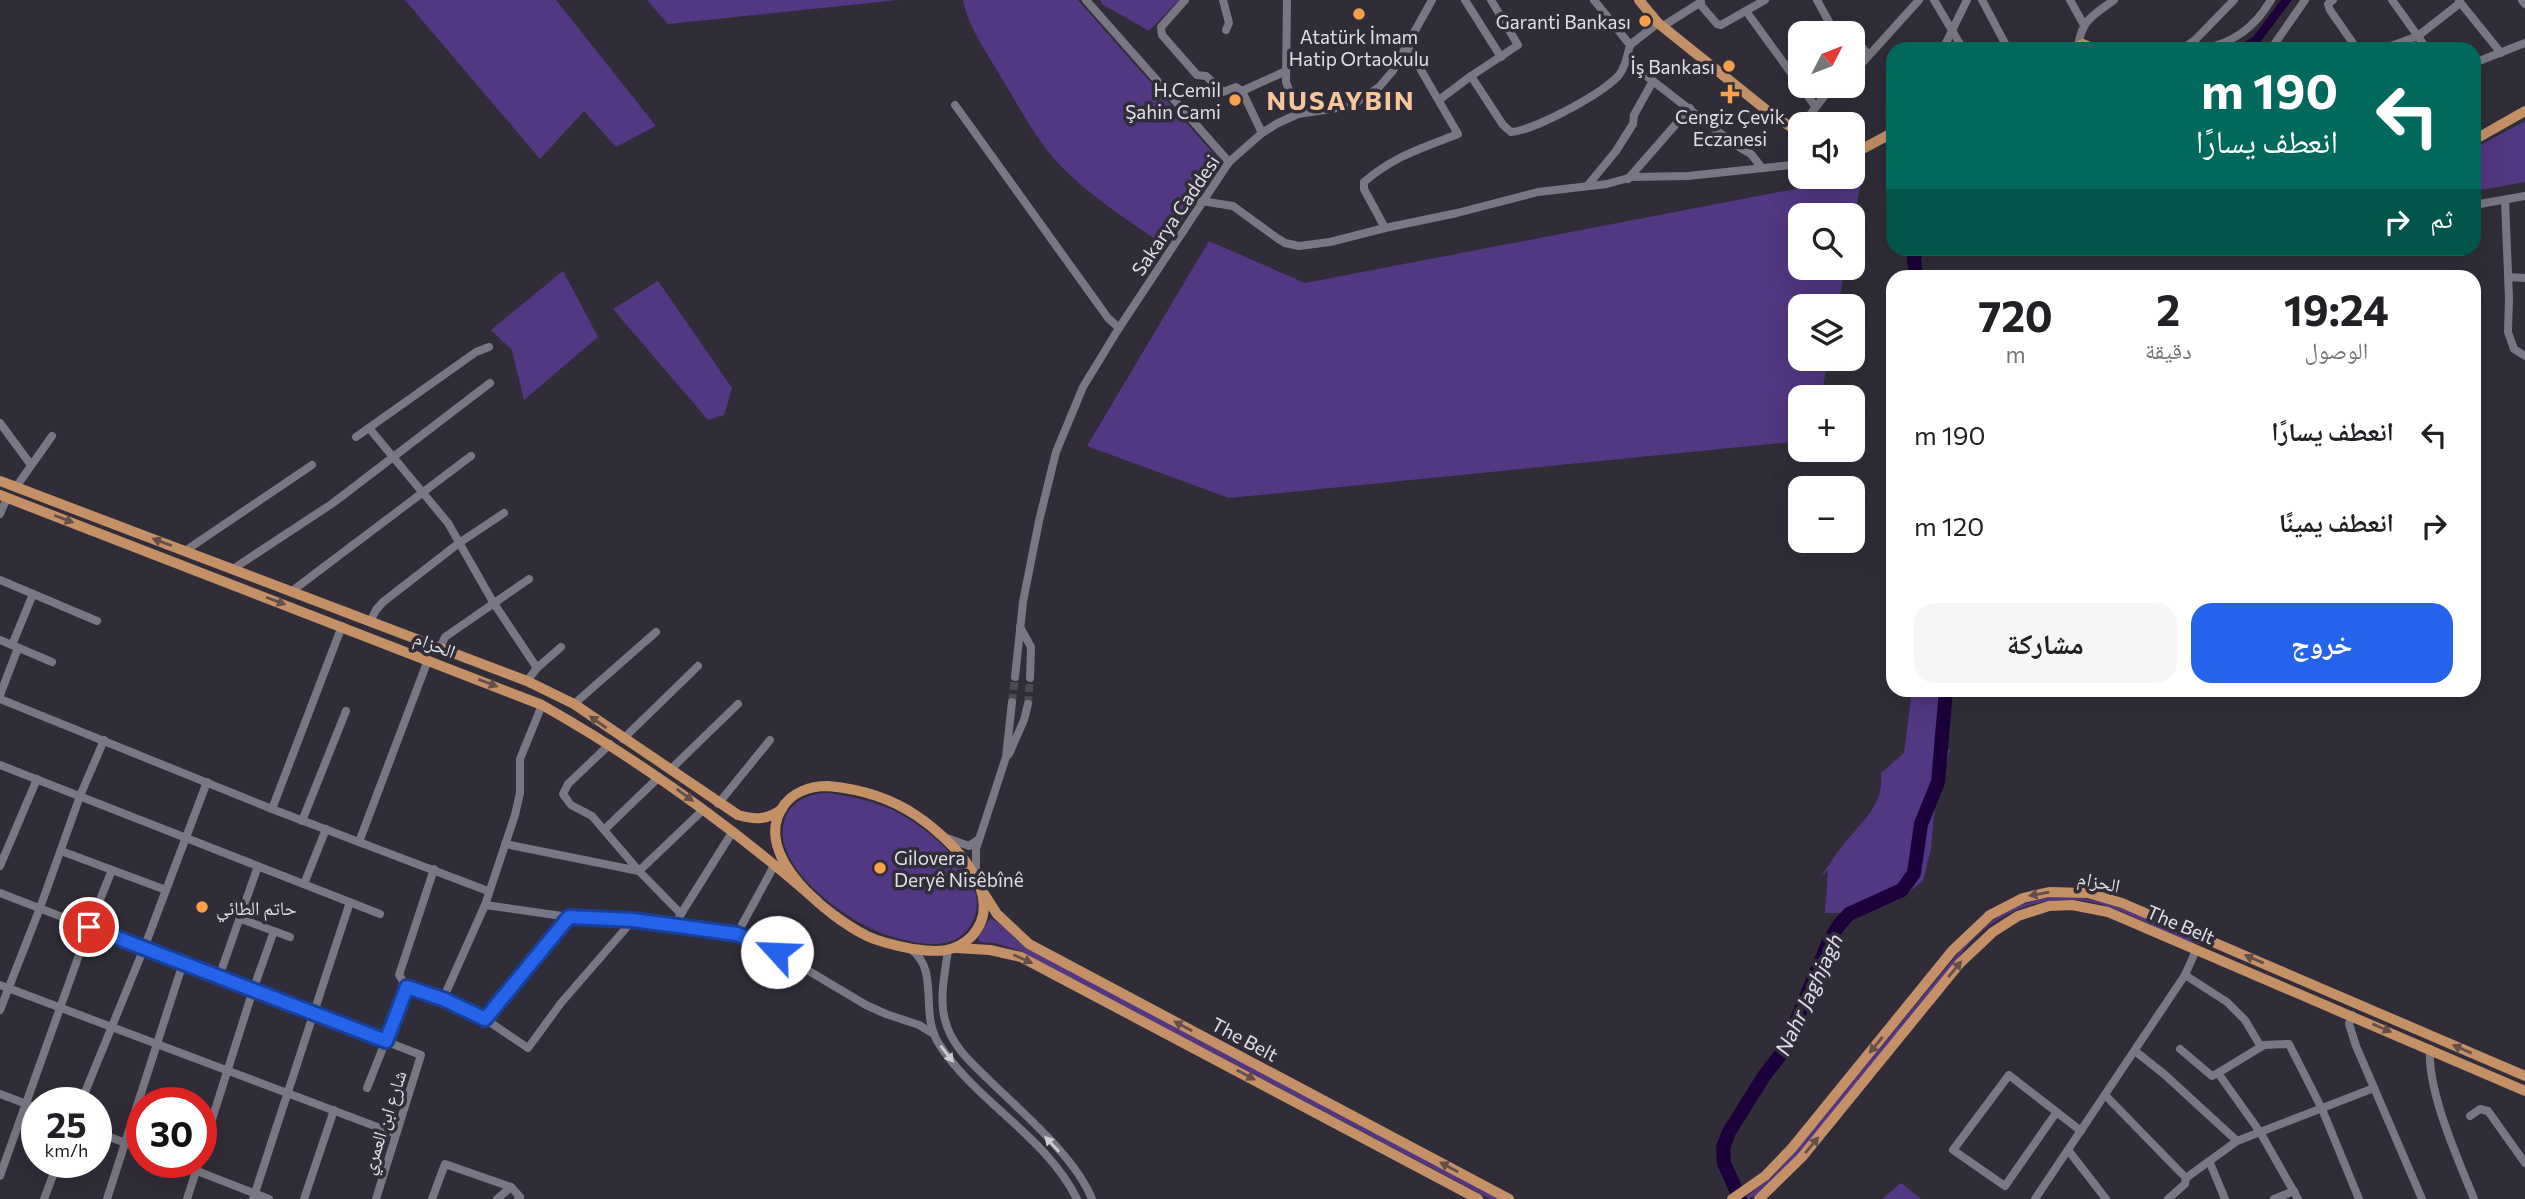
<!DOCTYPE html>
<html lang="ar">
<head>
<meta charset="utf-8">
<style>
	:root { --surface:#fff; --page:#f6f6f6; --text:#202124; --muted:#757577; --accent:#2563eb }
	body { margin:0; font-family:Commissioner,"Noto Naskh Arabic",sans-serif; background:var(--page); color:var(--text); direction:rtl; height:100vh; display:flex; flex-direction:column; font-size:26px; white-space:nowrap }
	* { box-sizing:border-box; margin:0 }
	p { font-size:23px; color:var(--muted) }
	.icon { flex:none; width:38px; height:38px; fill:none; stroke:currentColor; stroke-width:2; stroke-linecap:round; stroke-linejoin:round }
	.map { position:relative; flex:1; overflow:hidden; direction:ltr }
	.side { position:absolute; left:1886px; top:270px; width:595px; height:427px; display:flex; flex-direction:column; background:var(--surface); border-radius:21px; box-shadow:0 7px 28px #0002; direction:rtl }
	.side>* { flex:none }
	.hud { position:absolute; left:1886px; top:42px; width:595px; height:214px; border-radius:21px; box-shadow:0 7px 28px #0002; direction:rtl; background:#00695c; color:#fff; overflow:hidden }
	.needle { width:46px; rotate:48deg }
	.buttons { position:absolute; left:1788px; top:21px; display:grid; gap:14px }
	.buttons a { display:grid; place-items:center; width:77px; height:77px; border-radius:14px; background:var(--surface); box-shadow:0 7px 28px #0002; font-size:35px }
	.speed { position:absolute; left:21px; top:1087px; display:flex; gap:14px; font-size:35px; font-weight:700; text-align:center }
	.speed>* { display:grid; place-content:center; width:91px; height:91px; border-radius:50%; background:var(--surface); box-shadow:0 7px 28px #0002; line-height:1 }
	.speed small { font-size:18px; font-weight:400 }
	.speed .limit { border:10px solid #d22; background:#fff; color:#111 }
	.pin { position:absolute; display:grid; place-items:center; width:60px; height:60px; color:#fff; margin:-30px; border:4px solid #fff; border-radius:50%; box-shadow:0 2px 7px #0007 }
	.me { position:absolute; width:77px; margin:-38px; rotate:295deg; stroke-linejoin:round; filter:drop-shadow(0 0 5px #0008) }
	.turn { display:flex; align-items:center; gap:24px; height:147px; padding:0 28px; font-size:32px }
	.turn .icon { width:91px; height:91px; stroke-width:2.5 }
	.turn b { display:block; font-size:49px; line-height:60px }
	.then { display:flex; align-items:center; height:66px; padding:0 28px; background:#0003; gap:14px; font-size:26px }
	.eta { display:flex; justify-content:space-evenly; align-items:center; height:119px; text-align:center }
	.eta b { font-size:42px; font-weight:700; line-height:49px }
	.primary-button { display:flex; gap:14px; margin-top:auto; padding:14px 28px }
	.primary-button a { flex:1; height:80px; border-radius:21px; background:var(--accent); color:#fff; font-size:28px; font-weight:700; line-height:80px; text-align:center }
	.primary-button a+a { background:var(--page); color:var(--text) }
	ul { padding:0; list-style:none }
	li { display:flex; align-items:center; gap:21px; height:91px; padding:0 28px }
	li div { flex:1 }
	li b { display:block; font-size:26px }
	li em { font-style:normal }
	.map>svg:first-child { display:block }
	.green { fill:#523782 }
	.water { fill:#1b003a }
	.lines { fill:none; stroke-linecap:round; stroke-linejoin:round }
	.river { stroke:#1b003a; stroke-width:14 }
	.minor-tunnel { stroke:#4a4852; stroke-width:8; stroke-dasharray:8 4; stroke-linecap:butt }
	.minor { stroke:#7a7784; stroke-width:8 }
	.major { stroke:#c49167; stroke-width:10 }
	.oneway { fill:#645048 }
	.oneway2 { fill:#cccad2 }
	.route-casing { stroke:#184099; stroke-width:18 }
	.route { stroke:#2563eb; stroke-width:12 }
	.poi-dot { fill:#f8a04b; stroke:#302d38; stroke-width:2.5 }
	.labels { text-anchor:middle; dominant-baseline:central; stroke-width:7; stroke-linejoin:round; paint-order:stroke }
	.poi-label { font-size:19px; fill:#e0dfe6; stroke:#302d38; text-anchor:end }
	.street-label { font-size:19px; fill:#e0dfe6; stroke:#302d38 }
	.water-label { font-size:21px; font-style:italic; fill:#e1dbf2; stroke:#302d38 }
	.district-label { font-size:26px; font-weight:bold; letter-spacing:2px; fill:#f8c69b; stroke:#302d38 }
</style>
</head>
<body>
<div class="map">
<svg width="2525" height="1199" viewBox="0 0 2525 1199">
	<rect width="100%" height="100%" fill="#302d38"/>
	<g class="green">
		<polygon points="405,0 556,0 656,126 616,147 584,111 540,159"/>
		<polygon points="647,0 898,0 668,24"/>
		<path d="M963,0H1078L1220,161L1165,246C1128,220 1089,196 1058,163C1034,137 1017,103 998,72C985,50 968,26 963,0Z"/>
		<polygon points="1100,0 1179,0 1149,31 1102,4"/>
		<polygon points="2525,121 2525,182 2475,191 2475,148"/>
		<polygon points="1862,176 1853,224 1853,215 1801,215 1801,268 1845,268 1838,306 1801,306 1801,359 1828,359 1821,397 1801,397 1801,441 1229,498 1087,446 1209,241 1305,283"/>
		<polygon points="563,271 598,337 524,400 512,350 491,330"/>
		<polygon points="658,281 732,388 724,415 708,420 613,309"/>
		<path d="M1912,690H1950L1944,749L1950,750L1935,804L1931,848L1923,881L1897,901L1873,907L1849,919L1841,913H1825L1828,870L1819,879C1828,867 1835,854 1845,843C1863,820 1884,805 1881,773L1904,753Z"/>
		<path d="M828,793C858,797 887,804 912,821C937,837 965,864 975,892C978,901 977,910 974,918C961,954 918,945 890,936C851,925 762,863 787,814C795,799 812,793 828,793Z"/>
		<path d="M2064,896C2113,899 2156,923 2200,942V944C2182,941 2162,930 2145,922C2130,916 2116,908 2100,904C2052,891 2001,908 1968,945L1794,1160C1781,1172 1762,1199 1743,1199L1772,1177L1799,1147L1959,952C1991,917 2016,900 2064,896Z"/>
		<path d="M990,918C1001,922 1014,939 1025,947L1499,1199H1490L1020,951L995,943L980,942L978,938Z"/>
		<polygon points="1901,1183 1921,1199 1882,1199"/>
	</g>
	<polygon class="water" points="2281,0 2292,0 2255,49 2232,49 2253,37"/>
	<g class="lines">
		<g class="river">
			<polyline points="1916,276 1914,259 1917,248"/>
			<polyline points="1740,1199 1724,1163 1723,1148 1729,1132 1764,1076 1785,1049 1829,941 1839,925 1849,914 1902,890 1914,873 1921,824 1938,782 1946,690"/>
		</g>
		<g class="minor-tunnel">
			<polyline points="1012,702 1015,677"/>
			<polyline points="1028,704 1030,678"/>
		</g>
		<g class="minor">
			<polyline points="1086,0 1229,162"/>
			<polyline points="1185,0 1161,27 1162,35 1197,75 1206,76 1223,92 1236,87 1242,91"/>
			<polyline points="1223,0 1229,23 1226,30"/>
			<polyline points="1287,0 1286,82 1298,114"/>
			<polyline points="1465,0 1501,57"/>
			<polyline points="1594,0 1630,45 1627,57 1644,74 1734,144 1751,154 1762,168"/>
			<polyline points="1817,0 1835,33"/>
			<polyline points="1934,0 1963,49"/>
			<polyline points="1982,0 2008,49"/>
			<polyline points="2070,0 2084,25"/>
			<polyline points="2333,0 2328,4 2330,10 2357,49"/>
			<polyline points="2392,0 2427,49"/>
			<polyline points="2522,0 2525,4"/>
			<polyline points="2459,1 2501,53"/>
			<polyline points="1699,3 1717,24 1721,25 1765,0"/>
			<polyline points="1746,11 1815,106"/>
			<polyline points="1663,26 1701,2"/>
			<polyline points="1853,34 1868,55"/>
			<polyline points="1630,45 1658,23"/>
			<path d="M2078,46C2082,19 2094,15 2114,0"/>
			<polyline points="1943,49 1967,0"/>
			<polyline points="2182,49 2195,40 2234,0"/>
			<path d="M2202,49C2234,43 2255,27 2271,0"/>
			<polyline points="2271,49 2305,0"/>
			<polyline points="2383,49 2418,36 2460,3"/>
			<polyline points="2474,63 2525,43"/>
			<polyline points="1853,68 1863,62 1919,0"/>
			<path d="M1471,76L1503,125L1511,132C1535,130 1595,97 1614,80C1621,75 1625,65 1627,57"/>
			<polyline points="1439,100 1471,76 1518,45 1491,0"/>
			<polyline points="955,105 1108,318 1119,328"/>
			<polyline points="1803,124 1832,86"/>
			<polyline points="1262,133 1242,91 1286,71"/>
			<polyline points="1628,179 1690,108"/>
			<polyline points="1588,185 1616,151 1633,124 1634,115 1653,81"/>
			<polyline points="2505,200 2509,298 2508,332 2514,349 2525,356"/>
			<polyline points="1201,201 1233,206 1277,238 1285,243 1299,246 1330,242 1385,228 1457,213 1538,192 1607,184 1632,177 1688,176 1801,164"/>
			<polyline points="2474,205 2525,196"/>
			<path d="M1385,228L1364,189V182C1394,156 1422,148 1458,134L1407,46"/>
			<polyline points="2509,277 2525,278"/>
			<polyline points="0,423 31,465"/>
			<polyline points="369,428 448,523 493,602 537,668"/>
			<polyline points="356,437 476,352 489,347"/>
			<polyline points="16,487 52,436"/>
			<polyline points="0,514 7,498"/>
			<polyline points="185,551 312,465"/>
			<polyline points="233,569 333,503 490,383"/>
			<polyline points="0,580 97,621"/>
			<polyline points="292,591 471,456"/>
			<polyline points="370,622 376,610 383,602 459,543 504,513"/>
			<polyline points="1020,627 1031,647 1030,678"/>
			<polyline points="0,640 52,662"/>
			<polyline points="12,645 33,594"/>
			<polyline points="440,648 445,637 529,579"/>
			<polyline points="1015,677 1023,602 1039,521 1056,452 1083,387 1119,328 1229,162 1262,133 1278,123 1298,114 1351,106 1379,87 1392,72 1432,0"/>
			<polyline points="527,681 537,668 561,647"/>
			<polyline points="0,695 18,648"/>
			<polyline points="0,699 272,809 488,891"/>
			<polyline points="574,704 656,632"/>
			<polyline points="623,739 698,666"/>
			<polyline points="610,744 568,784 563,794 571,805 592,816 639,871 681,914"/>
			<polyline points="1009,754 1024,720 1028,704"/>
			<polyline points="0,765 380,914"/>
			<polyline points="670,770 738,704"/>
			<polyline points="718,804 770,740"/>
			<polyline points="272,809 342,626"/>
			<polyline points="302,821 346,711"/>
			<polyline points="604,830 659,777"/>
			<polyline points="947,838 969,846 979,839"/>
			<polyline points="359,842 428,660"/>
			<polyline points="505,844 639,871 704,809"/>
			<polyline points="61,851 166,890"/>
			<polyline points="0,866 37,779"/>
			<polyline points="976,876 976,849 1006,757 1012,702"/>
			<polyline points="304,884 326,829"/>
			<polyline points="0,893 421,1055 376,1199"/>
			<polyline points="485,905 569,917 677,924 737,934 777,952 866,1005 886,1014 919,1025 934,1034"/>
			<polyline points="679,917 733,831"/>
			<polyline points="241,919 290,937"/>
			<polyline points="737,934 775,864"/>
			<path d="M912,950C940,972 919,1014 939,1044C976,1102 1046,1136 1077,1199"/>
			<path d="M948,950C945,973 939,998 945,1020C951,1044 969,1061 986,1077C1019,1110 1075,1156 1092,1199"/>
			<polyline points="2185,975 2227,1002 2245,1020 2261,1047"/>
			<polyline points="219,977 258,866"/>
			<polyline points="0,985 396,1134"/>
			<polyline points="407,987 399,975 434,869"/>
			<polyline points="443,999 485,1019 528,1048 561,1003 633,920"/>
			<polyline points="0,1010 40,908 80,796 104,740"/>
			<polyline points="2352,1015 2349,1024 2356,1046 2422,1199"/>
			<polyline points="485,1019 569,917"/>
			<polyline points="2180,1049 2212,1076 2218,1073"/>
			<path d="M2430,1049C2427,1091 2458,1159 2474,1199"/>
			<polyline points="367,1088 407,987 443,999 485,905 515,815 520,793 520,759 542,705"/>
			<polyline points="0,1094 37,1108"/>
			<polyline points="2105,1095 2186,1178 2237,1141 2164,1074 2135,1051"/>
			<polyline points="81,1102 144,948 207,782"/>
			<polyline points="2056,1113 2005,1186 1953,1150 2009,1075 2081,1131"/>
			<polyline points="2470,1116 2480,1109 2488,1111 2525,1163"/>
			<polyline points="96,1132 142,1149"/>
			<polyline points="2237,1141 2374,1088"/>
			<polyline points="2068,1150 2106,1199"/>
			<polyline points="201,1154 253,990 274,931"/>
			<polyline points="174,1162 269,1199"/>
			<polyline points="2210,1163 2225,1199"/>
			<polyline points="0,1176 89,927 112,870"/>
			<polyline points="44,1199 58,1162"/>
			<polyline points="107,1199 183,963"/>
			<polyline points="187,1199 199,1162"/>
			<polyline points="253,1199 350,902"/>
			<polyline points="304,1199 334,1110"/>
			<polyline points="432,1199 445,1164 511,1187 520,1197 518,1199"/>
			<polyline points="497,1199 511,1187"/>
			<polyline points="2035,1199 2185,975 2196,950"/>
			<polyline points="2168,1199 2185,1184 2186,1178"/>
			<polyline points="2274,1199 2294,1191"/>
			<polyline points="2298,1199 2260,1132 2218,1073 2264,1045 2289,1044 2322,1109 2359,1199"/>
		</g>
		<g class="major">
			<polyline points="1639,0 1658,23 1775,117 1801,133"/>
			<polyline points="2071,49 2083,44 2095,49"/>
			<polyline points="2474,140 2525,111"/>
			<polyline points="1853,154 1894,132"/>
			<path d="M0,481L527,681L574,704L738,815C755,820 768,820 782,809"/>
			<path d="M0,495L542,705C641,761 731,826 817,901"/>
			<path d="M828,786C860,789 891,798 917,816C950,838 1009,895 972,936C955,954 935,952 913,949C898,946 882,943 867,936C829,917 752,857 782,808C792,792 810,786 828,786Z"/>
			<polyline points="981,889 997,914 1029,944 1509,1199"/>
			<polyline points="956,948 990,950 1021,957 1478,1199"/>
			<polyline points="1732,1199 1765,1176 1792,1148 1952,951 1990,915 2023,898 2049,892 2088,893 2122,903 2525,1076"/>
			<polyline points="1759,1199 1802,1157 1960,963 1993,932 2018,916 2049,906 2072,905 2108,912 2525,1091"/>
		</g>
	</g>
	<defs><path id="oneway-solid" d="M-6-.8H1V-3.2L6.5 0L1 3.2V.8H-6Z" transform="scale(1.75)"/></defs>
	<g class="oneway">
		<use href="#oneway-solid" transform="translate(64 519) rotate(21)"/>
		<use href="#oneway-solid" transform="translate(162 542) rotate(-159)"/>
		<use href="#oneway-solid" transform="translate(276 601) rotate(21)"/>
		<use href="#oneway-solid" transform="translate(488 683) rotate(21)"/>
		<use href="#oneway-solid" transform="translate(598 722) rotate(-145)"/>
		<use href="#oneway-solid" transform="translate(685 795) rotate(36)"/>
		<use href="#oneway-solid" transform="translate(2039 894) rotate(170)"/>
		<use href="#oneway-solid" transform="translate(1023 959) rotate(24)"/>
		<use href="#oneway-solid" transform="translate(2254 959) rotate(-157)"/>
		<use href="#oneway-solid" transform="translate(1955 969) rotate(-50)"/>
		<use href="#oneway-solid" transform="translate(1183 1026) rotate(-152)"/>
		<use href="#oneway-solid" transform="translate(2382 1028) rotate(23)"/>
		<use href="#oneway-solid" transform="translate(1876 1045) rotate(129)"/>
		<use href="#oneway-solid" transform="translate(2462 1049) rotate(-157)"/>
		<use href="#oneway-solid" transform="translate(1246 1075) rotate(28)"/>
		<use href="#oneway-solid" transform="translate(1812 1145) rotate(-50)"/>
		<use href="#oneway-solid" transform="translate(1449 1167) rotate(-152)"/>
	</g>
	<g class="oneway2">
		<use href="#oneway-solid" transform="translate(947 1054) rotate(52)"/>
		<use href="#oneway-solid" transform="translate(1052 1144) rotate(-133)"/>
	</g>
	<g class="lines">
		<defs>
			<polyline id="route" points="89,927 386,1041 407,987 443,999 485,1019 569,917 633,920 737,934 777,952"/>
		</defs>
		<use href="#route" class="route-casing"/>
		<use href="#route" class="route"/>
	</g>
	<g class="poi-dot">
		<circle cx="1359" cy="14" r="7"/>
		<circle cx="1645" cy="21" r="7"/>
		<circle cx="1729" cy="66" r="7"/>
		<path d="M1726.5 83.5h7v7h7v7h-7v7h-7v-7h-7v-7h7z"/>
		<circle cx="1235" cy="100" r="7"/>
		<circle cx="880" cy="868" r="7"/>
		<circle cx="202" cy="907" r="7"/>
	</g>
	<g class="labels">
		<g class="poi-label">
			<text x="1631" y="21">Garanti Bankası</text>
			<text x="1359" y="36" text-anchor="middle">Atatürk İmam<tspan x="1359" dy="22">Hatip Ortaokulu</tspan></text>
			<text x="1715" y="66">İş Bankası</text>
			<text x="1221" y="89">H.Cemil<tspan x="1221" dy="22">Şahin Cami</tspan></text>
			<text x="1730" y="116" text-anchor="middle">Cengiz Çevik<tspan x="1730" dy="22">Eczanesi</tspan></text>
			<text x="894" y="857" text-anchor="start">Gilovera<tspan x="894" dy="22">Deryê Nisêbînê</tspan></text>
			<text x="216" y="907" text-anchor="start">حاتم الطائي</text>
		</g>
		<g class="street-label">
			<text transform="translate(1175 215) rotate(-56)">Sakarya Caddesi</text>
			<text transform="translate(435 644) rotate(21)">الحزام</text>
			<text transform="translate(2099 881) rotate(12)">الحزام</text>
			<text transform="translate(2181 924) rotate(23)">The Belt</text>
			<text transform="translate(1245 1039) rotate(28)">The Belt</text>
			<text transform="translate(383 1122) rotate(-72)">شارع ابن العمري</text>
		</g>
		<g class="water-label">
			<text transform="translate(1808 994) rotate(-65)">Nahr Jaghjagh</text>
		</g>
		<g class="district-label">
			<text x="1341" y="99">NUSAYBIN</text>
		</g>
	</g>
</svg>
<div class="buttons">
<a><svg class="needle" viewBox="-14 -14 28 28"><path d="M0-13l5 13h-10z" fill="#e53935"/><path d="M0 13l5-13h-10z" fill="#757577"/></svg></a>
<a><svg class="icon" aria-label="sound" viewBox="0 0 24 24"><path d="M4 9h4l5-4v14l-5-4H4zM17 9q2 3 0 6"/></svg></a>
<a><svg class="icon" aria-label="search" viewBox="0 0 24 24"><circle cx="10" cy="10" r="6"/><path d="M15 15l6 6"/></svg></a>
<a><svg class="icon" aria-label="layers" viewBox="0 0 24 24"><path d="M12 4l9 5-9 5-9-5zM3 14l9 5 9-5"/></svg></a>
<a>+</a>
<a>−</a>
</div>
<div class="speed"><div>25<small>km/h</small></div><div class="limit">30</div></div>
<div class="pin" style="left:89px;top:927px;background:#d93025"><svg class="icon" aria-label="arrive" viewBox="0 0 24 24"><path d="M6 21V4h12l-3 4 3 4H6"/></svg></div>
<svg class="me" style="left:777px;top:952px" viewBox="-20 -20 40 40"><circle r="19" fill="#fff"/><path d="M0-13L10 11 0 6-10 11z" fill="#2563eb"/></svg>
<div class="hud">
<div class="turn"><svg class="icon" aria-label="left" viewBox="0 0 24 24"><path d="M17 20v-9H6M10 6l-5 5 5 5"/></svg><div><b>190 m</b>انعطف يسارًا</div></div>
<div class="then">ثم<svg class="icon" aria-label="right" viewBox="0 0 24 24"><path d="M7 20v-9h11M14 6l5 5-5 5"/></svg></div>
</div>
<section class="side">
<div class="eta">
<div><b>19:24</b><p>الوصول</p></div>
<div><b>2</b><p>دقيقة</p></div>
<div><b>720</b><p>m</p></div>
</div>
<ul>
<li><svg class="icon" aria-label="left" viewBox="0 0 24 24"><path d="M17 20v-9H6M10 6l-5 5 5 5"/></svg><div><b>انعطف يسارًا</b></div><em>190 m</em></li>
<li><svg class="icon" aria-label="right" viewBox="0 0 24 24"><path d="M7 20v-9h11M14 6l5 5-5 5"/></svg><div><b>انعطف يمينًا</b></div><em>120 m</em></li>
</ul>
<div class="primary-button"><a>خروج</a><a>مشاركة</a></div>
</section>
</div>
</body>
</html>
